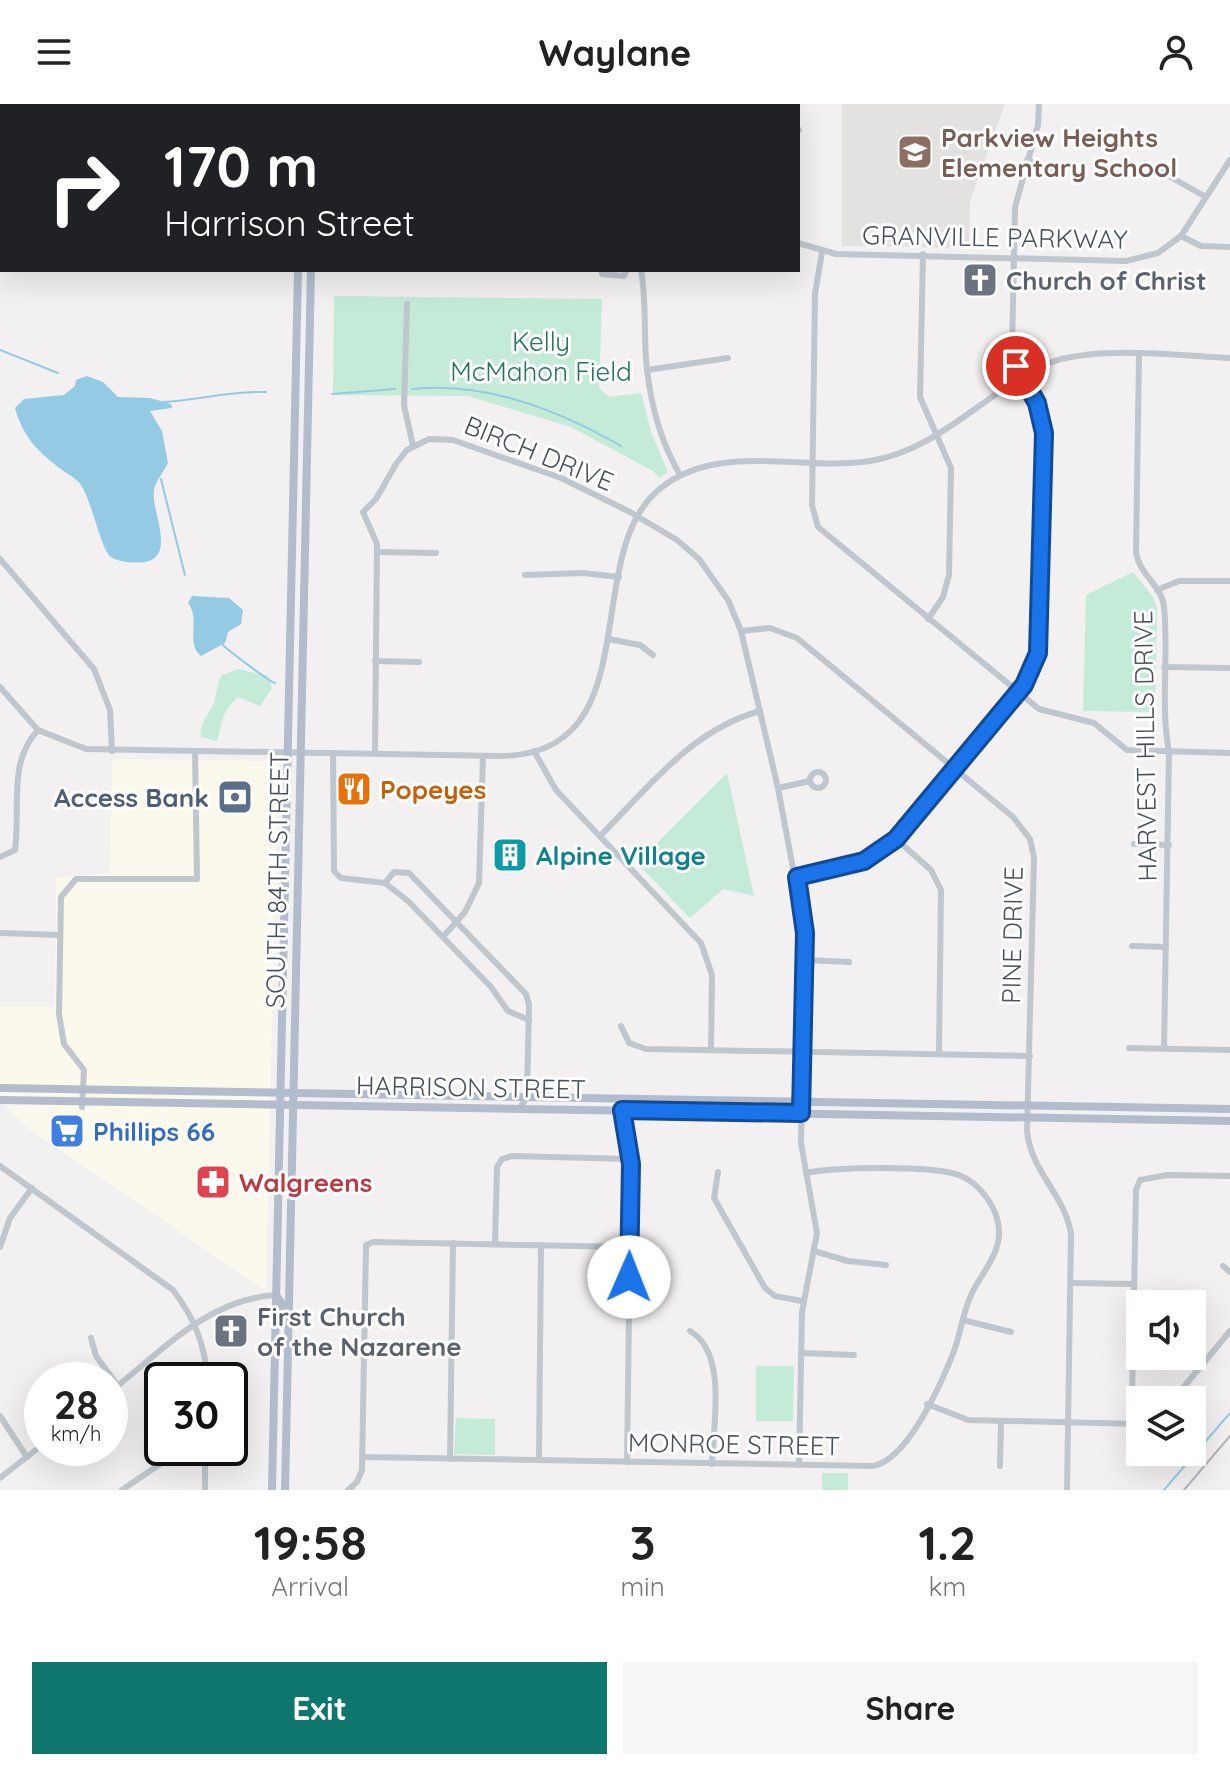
<!DOCTYPE html>
<html lang="en">
<head>
<meta charset="utf-8">
<style>
	:root { --surface:#fff; --page:#f6f6f6; --text:#222; --muted:#767676; --accent:#0f766e }
	body { margin:0; font-family:Quicksand,sans-serif; background:var(--page); color:var(--text); height:100vh; display:flex; flex-direction:column; font-size:30px; white-space:nowrap }
	* { box-sizing:border-box; margin:0 }
	p { font-size:26px; color:var(--muted) }
	.icon { flex:none; width:44px; height:44px; fill:none; stroke:currentColor; stroke-width:2; stroke-linecap:round; stroke-linejoin:round }
	.map { position:relative; height:1386px; overflow:hidden }
	.panel { display:flex; flex-direction:column; background:var(--surface); flex:1 }
	.panel>* { flex:none }
	.banner { position:absolute; left:0px; top:0px; width:800px; height:168px; box-shadow:0 8px 32px #0002; background:#202124; color:#fff; overflow:hidden }
	.buttons { position:absolute; left:1126px; top:1186px; display:grid; gap:16px }
	.buttons a { display:grid; place-items:center; width:80px; height:80px; border-radius:0px; background:var(--surface); box-shadow:0 8px 32px #0002; font-size:40px }
	.speed { position:absolute; left:24px; top:1258px; display:flex; gap:16px; font-size:40px; font-weight:700; text-align:center }
	.speed>* { display:grid; place-content:center; width:104px; height:104px; border-radius:50%; background:var(--surface); box-shadow:0 8px 32px #0002; line-height:1 }
	.speed small { font-size:20px; font-weight:400 }
	.speed .limit { border:4px solid #111; border-radius:12px; background:#fff; color:#111 }
	.pin { position:absolute; display:grid; place-items:center; width:68px; height:68px; color:#fff; margin:-34px; border:4px solid #fff; border-radius:50%; box-shadow:0 2px 8px #0007 }
	.me { position:absolute; width:88px; margin:-44px; rotate:1deg; stroke-linejoin:round; filter:drop-shadow(0 0 6px #0008) }
	.turn { display:flex; align-items:center; gap:28px; height:168px; padding:0 32px; font-size:36px }
	.turn .icon { width:104px; height:104px; stroke-width:2.5 }
	.turn b { display:block; font-size:56px; line-height:68px }
	.eta { display:flex; justify-content:space-evenly; align-items:center; height:136px; text-align:center }
	.eta b { font-size:48px; font-weight:700; line-height:56px }
	.button { display:flex; gap:16px; margin-top:auto; padding:16px 32px }
	.button a { flex:1; height:92px; border-radius:0px; background:var(--accent); color:#fff; font-size:32px; font-weight:700; line-height:92px; text-align:center }
	.button a+a { background:var(--page); color:var(--text) }
	header { display:flex; justify-content:space-between; align-items:center; height:104px; padding:0 32px; background:var(--surface); font-size:36px; font-weight:700 }
	.map>svg:first-child { display:block }
	.commercial { fill:#fbf8ec }
	.education { fill:#e3e2e1 }
	.green { fill:#c3ebd7 }
	.water { fill:#94cae4 }
	.lines { fill:none; stroke-linecap:round; stroke-linejoin:round }
	.stream { stroke:#94cae4; stroke-width:2 }
	.minor { stroke:#c0c6cd; stroke-width:6 }
	.major { stroke:#b2bccc; stroke-width:8 }
	.rail { stroke:#b3b5ba; stroke-width:2 }
	.route-casing { stroke:#114b97; stroke-width:20 }
	.route { stroke:#1a73e8; stroke-width:14 }
	.labels { text-anchor:middle; dominant-baseline:central; stroke-width:6; stroke-linejoin:round; paint-order:stroke }
	.education-label { font-size:26px; font-weight:bold; fill:#785e54; stroke:#fff; text-anchor:start }
	.street-label { font-size:26px; fill:#4a515c; stroke:#fff }
	.worship-label { font-size:26px; font-weight:bold; fill:#5b616d; stroke:#fff; text-anchor:start }
	.park-label { font-size:26px; fill:#207756; stroke:#fff }
	.food-label { font-size:26px; font-weight:bold; fill:#c56008; stroke:#fff; text-anchor:start }
	.service-label { font-size:26px; font-weight:bold; fill:#4e5e75; stroke:#fff; text-anchor:end }
	.culture-label { font-size:26px; font-weight:bold; fill:#0d838f; stroke:#fff; text-anchor:start }
	.shop-label { font-size:26px; font-weight:bold; fill:#366cbe; stroke:#fff; text-anchor:start }
	.health-label { font-size:26px; font-weight:bold; fill:#be3a42; stroke:#fff; text-anchor:start }
</style>
</head>
<body>
<header><svg class="icon" aria-label="menu" viewBox="0 0 24 24"><path d="M4 6h16M4 12h16M4 18h16"/></svg>Waylane<svg class="icon" aria-label="person" viewBox="0 0 24 24"><circle cx="12" cy="8" r="4"/><path d="M4 21q1-7 8-7t8 7"/></svg></header>
<div class="map">
<svg width="1230" height="1386" viewBox="0 0 1230 1386">
	<rect width="100%" height="100%" fill="#f2f0f0"/>
	<polygon class="commercial" points="112,655 278,657 266,1187 25,1022 0,996 0,903 55,903 56,774 110,769"/>
	<polygon class="education" points="842,0 1005,0 970,97 969,144 842,142"/>
	<g class="green">
		<polygon points="334,192 602,195 599,284 609,293 641,289 651,328 668,368 660,374 653,367 571,323 468,292 333,291"/>
		<polygon points="1133,468 1153,493 1157,504 1155,608 1083,607 1086,491"/>
		<path d="M238,565L268,572L272,584L260,602L238,593C222,607 222,618 217,637L201,633C200,619 206,614 212,603C217,593 216,581 222,571Z"/>
		<polygon points="727,669 754,792 723,785 690,814 637,759"/>
		<polygon points="756,1262 794,1262 793,1317 756,1317"/>
		<polygon points="456,1314 495,1315 495,1351 454,1350"/>
		<rect x="822" y="1369" width="26" height="17"/>
	</g>
	<g class="water">
		<path d="M87,272L103,278L118,293L150,294L171,300L172,304L150,307L162,327L168,359C164,367 156,377 154,386C151,405 172,443 153,455C144,461 119,459 111,453C101,446 92,397 81,381C77,375 68,370 62,366C38,348 23,333 15,304L24,295L64,291L75,282L76,276Z"/>
		<path d="M192,492L229,494L243,506L241,520L228,528L225,539L201,552C185,539 201,515 188,499Z"/>
	</g>
	<g class="lines">
		<g class="stream">
			<polyline points="0,246 58,269"/>
			<path d="M412,285C484,277 560,307 621,342"/>
			<polyline points="332,290 395,285"/>
			<path d="M163,298C198,296 230,287 266,288"/>
			<polyline points="161,375 185,471"/>
			<path d="M223,541C229,547 270,578 275,579"/>
			<polyline points="1164,1386 1230,1309"/>
		</g>
		<g class="minor">
			<polyline points="567,0 570,2"/>
			<polyline points="766,0 768,2"/>
			<polyline points="156,2 156,0"/>
			<polyline points="658,2 659,0"/>
			<polyline points="798,26 799,26"/>
			<polyline points="1027,56 1050,64"/>
			<polyline points="1146,59 1206,93"/>
			<polyline points="1181,132 1230,56"/>
			<polyline points="798,139 836,150 1126,157 1158,149 1181,132 1201,142 1230,143"/>
			<polyline points="822,148 815,190 812,401 818,423 1039,605 1094,619 1127,646 1230,649"/>
			<polyline points="923,150 920,293 951,364 949,471 943,493 928,515"/>
			<polyline points="601,166 602,170 624,172 627,166"/>
			<path d="M641,166C647,199 643,232 647,265C651,302 662,340 680,371"/>
			<polyline points="407,200 404,301 413,342"/>
			<path d="M1139,252L1136,448C1139,471 1162,481 1164,503C1169,551 1160,599 1169,648L1164,944"/>
			<polyline points="647,266 728,254"/>
			<polyline points="377,448 436,449"/>
			<polyline points="0,455 94,565 110,606 112,647"/>
			<polyline points="525,471 583,469 619,473"/>
			<polyline points="1157,486 1179,477 1230,477"/>
			<path d="M741,527L770,524L797,534L1013,713L1030,735L1034,754L1027,1027C1031,1068 1065,1091 1071,1130L1067,1386"/>
			<polyline points="608,535 640,541 653,551"/>
			<polyline points="375,557 419,558"/>
			<polyline points="1164,563 1230,564"/>
			<path d="M0,583L38,626L86,645L499,652C649,652 581,461 654,390C711,335 801,368 870,357C940,346 987,286 1049,259C1093,241 1181,252 1230,254"/>
			<polyline points="534,647 556,686 701,839 712,871 711,946"/>
			<polyline points="333,649 334,767 341,774 385,779 408,797 491,883 508,907 529,916"/>
			<polyline points="375,650 377,440 363,408 376,395 396,360 407,346 429,335 453,336 561,374 630,408 677,436 699,455 728,496 741,527 778,684 805,829 801,1039 817,1129 802,1208 799,1361"/>
			<circle cx="818" cy="676" r="8"/>
			<polyline points="778,684 810,677"/>
			<path d="M600,732C649,683 691,626 760,607"/>
			<polyline points="896,735 931,766 941,786 939,950"/>
			<polyline points="1134,740 1169,741"/>
			<path d="M0,753L15,746C21,705 7,659 38,626"/>
			<path d="M797,773L864,757L896,735L1034,563L1040,524L1044,329C1040,295 1014,275 1012,247L1015,103L1038,21L1039,0"/>
			<polyline points="385,779 394,768 409,769 526,890 529,901 527,993 520,1004"/>
			<polyline points="0,829 60,831"/>
			<polyline points="443,833 465,808 479,779 483,652"/>
			<polyline points="1132,842 1166,843"/>
			<polyline points="805,856 849,858"/>
			<polyline points="621,922 629,939 646,945 1030,952"/>
			<polyline points="1129,944 1230,946"/>
			<polyline points="82,1003 84,966 64,940 59,910 61,793 76,775 197,775 195,647"/>
			<path d="M0,1062L173,1186C194,1213 206,1241 207,1276"/>
			<polyline points="718,1068 714,1094 765,1184 775,1192 802,1197"/>
			<polyline points="495,1140 497,1063 502,1055 512,1052 630,1055"/>
			<polyline points="0,1143 10,1114 32,1084"/>
			<polyline points="814,1147 848,1157 886,1161"/>
			<polyline points="1223,1162 1230,1168"/>
			<polyline points="1071,1179 1133,1180"/>
			<polyline points="963,1216 1011,1228"/>
			<path d="M690,1227C728,1249 713,1322 712,1360"/>
			<polyline points="91,1234 96,1252 118,1282"/>
			<polyline points="801,1249 854,1251"/>
			<path d="M110,1288C162,1247 208,1195 276,1191"/>
			<polyline points="1173,1296 1230,1227"/>
			<polyline points="927,1300 968,1316 1140,1320"/>
			<polyline points="0,1312 27,1353"/>
			<polyline points="1131,1347 1136,1086 1140,1076 1167,1071 1230,1072"/>
			<path d="M362,1353L872,1362C907,1358 942,1278 954,1247C961,1228 963,1207 972,1189C981,1170 1000,1150 999,1128C999,1105 980,1079 959,1071C931,1061 835,1063 806,1069"/>
			<polyline points="450,1355 453,1139"/>
			<polyline points="539,1356 541,1141"/>
			<polyline points="627,1358 631,1060 622,1006 629,995"/>
			<polyline points="1000,1362 1001,1317"/>
			<polyline points="0,1374 42,1341"/>
			<polyline points="122,1386 169,1354 205,1348"/>
			<polyline points="205,1386 205,1346"/>
			<polyline points="348,1386 357,1378 362,1366 366,1141 373,1138 630,1143"/>
		</g>
		<g class="major">
			<polyline points="301,2 302,0"/>
			<polyline points="314,2 314,0"/>
			<polyline points="0,984 1230,1005"/>
			<polyline points="0,996 1230,1017"/>
			<polyline points="276,1191 283,1201 283,1216"/>
			<polyline points="272,1386 298,166"/>
			<polyline points="285,1386 311,166"/>
		</g>
		<polyline class="rail" points="1184,1386 1230,1332"/>
	</g>
	<g class="lines">
		<defs>
			<polyline id="route" points="629,1173 631,1060 622,1006 801,1009 805,829 797,773 864,757 896,735 1024,581 1038,549 1044,329 1037,299 1016,262"/>
		</defs>
		<use href="#route" class="route-casing"/>
		<use href="#route" class="route"/>
	</g>
	<defs>
		<symbol id="school-square" viewBox="-11 -11 22 22"><rect x="-9" y="-9" width="18" height="18" rx="4" fill="#8d6e63" stroke="#fff"/><path d="M0-5L7-2L0 1L-7-2ZM-4 1L0 2.5L4 1V4Q0 6-4 4Z" fill="#fff"/></symbol>
		<symbol id="church-square" viewBox="-11 -11 22 22"><rect x="-9" y="-9" width="18" height="18" rx="4" fill="#6b7280" stroke="#fff"/><path d="M-1.2-6h2.4v3.5h3.3v2.4h-3.3V6h-2.4V-.1h-3.3v-2.4h3.3Z" fill="#fff"/></symbol>
		<symbol id="restaurant-square" viewBox="-11 -11 22 22"><rect x="-9" y="-9" width="18" height="18" rx="4" fill="#e8710a" stroke="#fff"/><path d="M-5-6h1v4h1v-4h1v4h1v-4h1v5L-1.5 .5V6h-2V.5L-5-1ZM5-6V6H3V1.5H1.5Q1.5-4 5-6Z" fill="#fff"/></symbol>
		<symbol id="bank-square" viewBox="-11 -11 22 22"><rect x="-9" y="-9" width="18" height="18" rx="4" fill="#5c6f8a" stroke="#fff"/><path d="M-6-4H6V4H-6ZM0-2.3a2.3 2.3 0 1 0 0 4.6a2.3 2.3 0 1 0 0-4.6Z" fill="#fff"/></symbol>
		<symbol id="building-square" viewBox="-11 -11 22 22"><rect x="-9" y="-9" width="18" height="18" rx="4" fill="#0f9aa8" stroke="#fff"/><path d="M-4-6H4V6H1V3H-1V6H-4ZM-2.5-4.3h1.7v1.8h-1.7ZM.8-4.3h1.7v1.8H.8ZM-2.5-1h1.7V.8h-1.7ZM.8-1h1.7V.8H.8Z" fill="#fff"/></symbol>
		<symbol id="supermarket-square" viewBox="-11 -11 22 22"><rect x="-9" y="-9" width="18" height="18" rx="4" fill="#3f7fe0" stroke="#fff"/><path d="M-6-5.5h2.5l.6 2H6L4.5 2H-2.5L-4.4-4H-6ZM-1.5 3.2a1.3 1.3 0 1 0 .1 0ZM3 3.2a1.3 1.3 0 1 0 .1 0Z" fill="#fff"/></symbol>
		<symbol id="pharmacy-square" viewBox="-11 -11 22 22"><rect x="-9" y="-9" width="18" height="18" rx="4" fill="#e0444e" stroke="#fff"/><path d="M-2-6h4v4h4v4h-4v4h-4v-4h-4v-4h4Z" fill="#fff"/></symbol>
	</defs>
	<g fill-rule="evenodd">
		<use href="#school-square" x="895" y="28" width="40" height="40"/>
		<use href="#church-square" x="960" y="156" width="40" height="40"/>
		<use href="#restaurant-square" x="334" y="665" width="40" height="40"/>
		<use href="#bank-square" x="215" y="673" width="40" height="40"/>
		<use href="#building-square" x="490" y="731" width="40" height="40"/>
		<use href="#supermarket-square" x="47" y="1007" width="40" height="40"/>
		<use href="#pharmacy-square" x="193" y="1058" width="40" height="40"/>
		<use href="#church-square" x="211" y="1207" width="40" height="40"/>
	</g>
	<g class="labels">
		<g class="education-label">
			<text x="941" y="33">Parkview Heights<tspan x="941" dy="30">Elementary School</tspan></text>
		</g>
		<g class="street-label">
			<text transform="translate(995 133) rotate(1)">GRANVILLE PARKWAY</text>
			<text transform="translate(539 349) rotate(22)">BIRCH DRIVE</text>
			<text transform="translate(1145 642) rotate(-91)">HARVEST HILLS DRIVE</text>
			<text transform="translate(277 776) rotate(-89)">SOUTH 84TH STREET</text>
			<text transform="translate(1012 831) rotate(-89)">PINE DRIVE</text>
			<text transform="translate(471 983) rotate(1)">HARRISON STREET</text>
			<text transform="translate(734 1340) rotate(1)">MONROE STREET</text>
		</g>
		<g class="worship-label">
			<text x="1006" y="176">Church of Christ</text>
			<text x="257" y="1212">First Church<tspan x="257" dy="30">of the Nazarene</tspan></text>
		</g>
		<g class="park-label">
			<text x="541" y="237">Kelly<tspan x="541" dy="30">McMahon Field</tspan></text>
		</g>
		<g class="food-label">
			<text x="380" y="685">Popeyes</text>
		</g>
		<g class="service-label">
			<text x="209" y="693">Access Bank</text>
		</g>
		<g class="culture-label">
			<text x="536" y="751">Alpine Village</text>
		</g>
		<g class="shop-label">
			<text x="93" y="1027">Phillips 66</text>
		</g>
		<g class="health-label">
			<text x="239" y="1078">Walgreens</text>
		</g>
	</g>
</svg>
<div class="buttons">
<a><svg class="icon" aria-label="sound" viewBox="0 0 24 24"><path d="M4 9h4l5-4v14l-5-4H4zM17 9q2 3 0 6"/></svg></a>
<a><svg class="icon" aria-label="layers" viewBox="0 0 24 24"><path d="M12 4l9 5-9 5-9-5zM3 14l9 5 9-5"/></svg></a>
</div>
<div class="speed"><div>28<small>km/h</small></div><div class="limit">30</div></div>
<div class="pin" style="left:1016px;top:262px;background:#d93025"><svg class="icon" aria-label="arrive" viewBox="0 0 24 24"><path d="M6 21V4h12l-3 4 3 4H6"/></svg></div>
<svg class="me" style="left:629px;top:1173px" viewBox="-20 -20 40 40"><circle r="19" fill="#fff"/><path d="M0-13L10 11 0 6-10 11z" fill="#1a73e8"/></svg>
<div class="banner">
<div class="turn"><svg class="icon" aria-label="right" viewBox="0 0 24 24"><path d="M7 20v-9h11M14 6l5 5-5 5"/></svg><div><b>170 m</b>Harrison Street</div></div>
</div>
</div>
<section class="panel">
<div class="eta">
<div><b>19:58</b><p>Arrival</p></div>
<div><b>3</b><p>min</p></div>
<div><b>1.2</b><p>km</p></div>
</div>
<div class="button"><a>Exit</a><a>Share</a></div>
</section>
</body>
</html>
